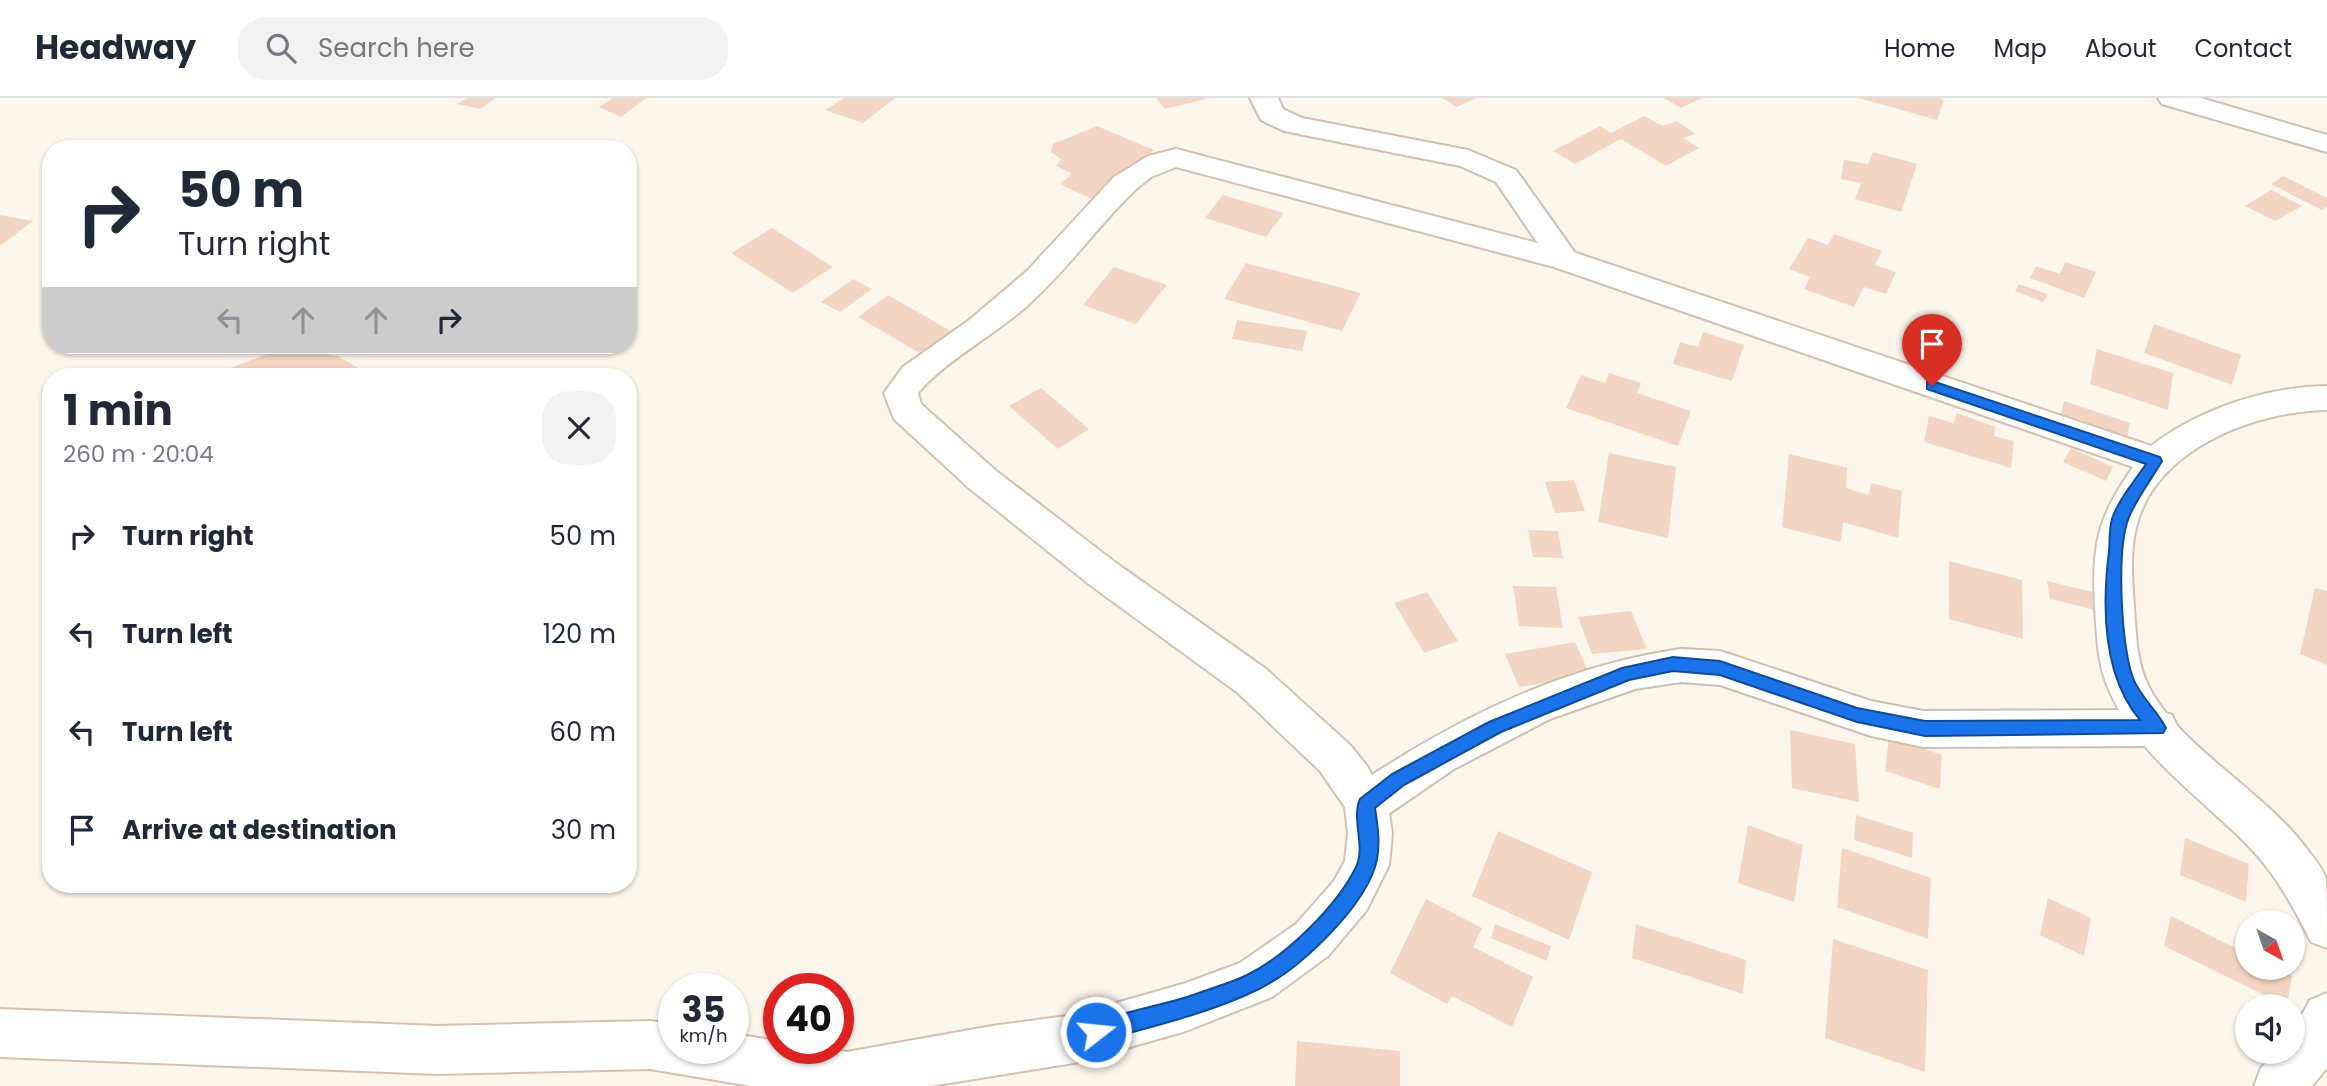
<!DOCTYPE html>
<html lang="en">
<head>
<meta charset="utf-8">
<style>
	:root { --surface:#fff; --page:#f2f2f3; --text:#1f2937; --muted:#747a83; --line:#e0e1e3 }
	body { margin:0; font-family:Poppins,sans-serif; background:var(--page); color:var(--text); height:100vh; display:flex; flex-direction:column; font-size:26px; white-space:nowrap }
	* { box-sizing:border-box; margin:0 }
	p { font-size:23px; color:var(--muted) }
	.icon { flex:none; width:38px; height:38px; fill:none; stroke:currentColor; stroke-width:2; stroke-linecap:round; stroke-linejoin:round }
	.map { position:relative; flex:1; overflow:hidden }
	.side { position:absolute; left:42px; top:270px; width:595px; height:525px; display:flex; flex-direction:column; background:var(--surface); border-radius:28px; box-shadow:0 2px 5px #0004 }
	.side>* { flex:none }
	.guide { position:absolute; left:42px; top:42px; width:595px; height:214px; border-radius:28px; box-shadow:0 2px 5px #0004; background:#fff; color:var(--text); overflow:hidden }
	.needle { width:46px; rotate:140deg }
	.buttons { position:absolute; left:2235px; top:812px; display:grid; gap:14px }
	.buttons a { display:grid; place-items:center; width:70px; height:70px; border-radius:50%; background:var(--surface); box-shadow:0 2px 5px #0004; font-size:35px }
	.speed { position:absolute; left:658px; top:875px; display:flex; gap:14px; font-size:35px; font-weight:700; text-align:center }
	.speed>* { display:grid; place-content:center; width:91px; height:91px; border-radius:50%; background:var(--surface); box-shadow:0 2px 5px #0004; line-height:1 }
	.speed small { font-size:18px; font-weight:400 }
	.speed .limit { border:10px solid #d22; background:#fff; color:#111 }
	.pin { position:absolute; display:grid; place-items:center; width:60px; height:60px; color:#fff; margin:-72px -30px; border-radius:50% 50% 50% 0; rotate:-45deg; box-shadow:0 0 7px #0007 }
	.pin .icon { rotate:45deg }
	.me { position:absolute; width:77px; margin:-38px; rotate:74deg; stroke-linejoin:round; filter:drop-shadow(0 0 5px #0008) }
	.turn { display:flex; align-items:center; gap:24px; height:147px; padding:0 21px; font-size:32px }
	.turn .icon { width:91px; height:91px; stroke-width:2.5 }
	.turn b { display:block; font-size:49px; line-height:60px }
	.lanes { display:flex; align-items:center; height:66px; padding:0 21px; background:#0003; justify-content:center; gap:35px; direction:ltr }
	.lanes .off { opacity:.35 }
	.round { display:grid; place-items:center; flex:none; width:74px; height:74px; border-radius:28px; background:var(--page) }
	.summary { display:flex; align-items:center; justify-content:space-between; height:119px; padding:0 21px }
	h1 { font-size:42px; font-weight:700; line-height:52px }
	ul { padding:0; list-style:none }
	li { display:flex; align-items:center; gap:21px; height:98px; padding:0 21px }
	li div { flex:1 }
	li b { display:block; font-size:26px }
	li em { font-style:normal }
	header { display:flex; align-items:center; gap:42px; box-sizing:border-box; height:98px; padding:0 35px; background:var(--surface); border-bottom:2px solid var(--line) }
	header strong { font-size:33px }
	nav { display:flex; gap:38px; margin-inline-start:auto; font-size:24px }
	.search { width:490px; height:63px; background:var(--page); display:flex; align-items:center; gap:18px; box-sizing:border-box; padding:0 24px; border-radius:28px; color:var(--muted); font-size:26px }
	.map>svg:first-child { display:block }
	.building { fill:#f3d5c3 }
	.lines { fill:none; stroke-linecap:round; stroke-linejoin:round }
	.street-casing { stroke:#d1beb0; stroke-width:4 }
	.secondary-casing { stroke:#d6c0b0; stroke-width:4 }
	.street { fill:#fff; fill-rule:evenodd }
	.secondary { fill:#fff; fill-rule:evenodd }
	.route { fill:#1a73e8; stroke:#114b97; stroke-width:2 }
</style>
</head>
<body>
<header>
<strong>Headway</strong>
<div class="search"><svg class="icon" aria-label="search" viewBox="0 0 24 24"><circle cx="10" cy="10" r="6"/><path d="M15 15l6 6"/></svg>Search here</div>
<nav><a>Home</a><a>Map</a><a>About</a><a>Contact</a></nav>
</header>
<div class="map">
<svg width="2327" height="988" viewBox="0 0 2327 988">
	<rect width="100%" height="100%" fill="#fdf6ec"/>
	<g class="building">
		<polygon points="467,0 495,0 481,11 457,6"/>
		<polygon points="613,0 646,0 621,19 599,9"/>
		<polygon points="844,0 895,0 863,25 825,12"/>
		<polygon points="1156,0 1206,0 1206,1 1165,11"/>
		<polygon points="1442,0 1476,0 1457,9"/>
		<polygon points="1664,0 1702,0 1681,10"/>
		<polygon points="1859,0 1939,0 1944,2 1937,22"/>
		<polygon points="1644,18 1663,28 1677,23 1695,36 1683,40 1699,50 1666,68 1621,41 1575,66 1553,53 1600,28 1611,35"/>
		<polygon points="1097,28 1154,52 1092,101 1060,86 1072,76 1056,68 1061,61 1051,54 1053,46"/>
		<polygon points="1873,54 1917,66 1901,114 1855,101 1861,85 1841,81 1844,62 1868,66"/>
		<polygon points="2283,78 2327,100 2327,108 2322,112 2271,86"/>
		<polygon points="2271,92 2302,108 2275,123 2245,108"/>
		<polygon points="1223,97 1284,115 1266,139 1205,120"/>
		<polygon points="0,117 33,123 0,148"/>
		<polygon points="772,130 833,169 793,195 731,155"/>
		<polygon points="1834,136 1882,153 1875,167 1896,174 1886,196 1864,189 1854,209 1804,191 1810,179 1789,171 1808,140 1828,147"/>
		<polygon points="2065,164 2096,174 2084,200 2030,180 2036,168 2060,176"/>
		<polygon points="1246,165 1361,195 1342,233 1224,201"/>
		<polygon points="1114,169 1167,187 1136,226 1083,207"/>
		<polygon points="853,181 872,191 840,214 821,204"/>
		<polygon points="2019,186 2048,196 2043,204 2015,193"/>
		<polygon points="888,197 956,236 926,259 858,219"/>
		<polygon points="1237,222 1307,233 1302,253 1232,241"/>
		<polygon points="2154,226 2241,257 2232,287 2144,255"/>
		<polygon points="1703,234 1744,247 1732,283 1673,266 1680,244 1698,249"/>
		<polygon points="285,249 338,258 360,271 364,278 211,278"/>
		<polygon points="2097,251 2173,275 2168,312 2090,286"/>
		<polygon points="1609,275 1641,285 1637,295 1691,313 1678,348 1566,310 1581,277 1605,285"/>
		<polygon points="1041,290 1089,331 1058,351 1009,308"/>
		<polygon points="2064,303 2130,325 2127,339 2061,316"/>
		<polygon points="1957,315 1996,329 1994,338 2014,343 2011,370 1924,344 1929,318 1953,325"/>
		<polygon points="2071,350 2113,369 2106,383 2063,364"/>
		<polygon points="1609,355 1676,369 1668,440 1598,424"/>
		<polygon points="1789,356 1847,370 1846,390 1869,397 1871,385 1902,393 1898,440 1843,424 1841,444 1782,429"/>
		<polygon points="1574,382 1585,413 1555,415 1545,384"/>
		<polygon points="1528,432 1558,433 1563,460 1533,459"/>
		<polygon points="1949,463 2022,482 2023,541 1949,521"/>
		<polygon points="2047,483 2093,494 2095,512 2050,501"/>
		<polygon points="1513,488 1556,489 1563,530 1519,528"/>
		<polygon points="2315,490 2327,493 2327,567 2300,556"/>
		<polygon points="1427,494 1458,543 1424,555 1394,505"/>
		<polygon points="1631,513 1647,551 1592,556 1578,519"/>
		<polygon points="1575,544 1590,577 1519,589 1505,556"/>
		<polygon points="1790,632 1855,646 1859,704 1792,690"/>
		<polygon points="1889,639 1942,657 1940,691 1885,673"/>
		<polygon points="1856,717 1913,735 1912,760 1854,742"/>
		<polygon points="1748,727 1803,747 1794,804 1738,785"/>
		<polygon points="1498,733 1592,774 1569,842 1472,798"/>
		<polygon points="2185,740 2249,766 2246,804 2180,777"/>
		<polygon points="1842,750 1931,780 1928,841 1837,809"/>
		<polygon points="2048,800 2091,820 2084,858 2040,837"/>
		<polygon points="1426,801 1482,830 1473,849 1533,879 1512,929 1452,898 1447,906 1390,875"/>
		<polygon points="2171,818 2247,856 2247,870 2274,870 2292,878 2287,908 2164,848"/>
		<polygon points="1495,826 1551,848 1547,863 1491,840"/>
		<polygon points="1636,826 1746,862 1743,896 1632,860"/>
		<polygon points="1833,841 1928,872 1925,974 1825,940"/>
		<polygon points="1297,943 1400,953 1400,988 1295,988"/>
	</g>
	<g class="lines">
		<defs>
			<g id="street">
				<polygon points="1250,0 1278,0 1283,11 1302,20 1468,52 1516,72 1580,162 1576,169 1565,172 1554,169 1496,84 1460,68 1284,33 1261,22"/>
				<polygon points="2158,0 2201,0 2327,37 2327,54 2162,6"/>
				<path d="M1681,551L1720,553L1871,603L1923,613L2157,612L2172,617L2178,630L2172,643L2157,648L1923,649L1871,638L1720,587L1681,584L1635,591L1550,621L1454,671L1381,721L1366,727L1351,721L1344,707C1355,683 1383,671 1404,657C1489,605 1582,565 1681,551Z"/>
			</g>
			<g id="secondary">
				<path d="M1176,51L1576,155L2151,348C2200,311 2266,289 2327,288V312C2258,313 2164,347 2139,419C2129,448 2132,480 2134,509C2136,534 2136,563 2148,587C2176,646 2265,694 2306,750C2313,759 2323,770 2326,781C2327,797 2327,832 2327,850L2311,844C2295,812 2278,780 2254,754C2205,701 2138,660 2109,592C2097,566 2097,537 2095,509C2092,446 2097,421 2133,369L1554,169L1176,69L1151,79L1135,92C1097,129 1067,172 1028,207C994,238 947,261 918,295L921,306L995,372L1116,465L1266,571L1350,647L1367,668L1388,707L1392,736L1389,767L1366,813L1328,858L1272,899L1186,933L1074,965L931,988H751L650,971L438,976L0,959V911L438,928L650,923L674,926V950H733V936L779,943V950H822L847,954L992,928L1074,917L1186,885L1240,865L1296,826L1334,783L1345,763L1348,736L1345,709L1320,673L1238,595L1090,487L969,390L894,321L884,295L903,269L968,223L1027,173L1114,79L1148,58Z"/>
				<polygon points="2327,895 2327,970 2312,988 2254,988 2261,970 2276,954 2292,954 2292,935 2310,902"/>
			</g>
		</defs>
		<use href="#street" class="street-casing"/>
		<use href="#secondary" class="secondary-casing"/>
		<use href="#street" class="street"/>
		<use href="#secondary" class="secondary"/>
	</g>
	<path class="route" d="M1932,283L2160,359L2162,363C2151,382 2137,400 2129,419C2116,450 2121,549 2133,580C2141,600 2157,612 2166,630L2163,635L1925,638L1857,624L1720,577L1673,573L1629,582L1501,634L1404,687L1375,710C1378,729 1381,750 1375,769C1361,812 1300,871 1259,891C1208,916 1150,929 1096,944L1089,941L1086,934L1089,927C1120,914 1155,909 1187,899C1206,892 1228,886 1247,877C1286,858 1337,808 1356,769C1366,748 1351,721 1360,701L1392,676L1489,624L1622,570L1673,559L1720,563L1857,610L1925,623L2140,622C2102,577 2102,509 2109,453C2110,443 2109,431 2112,421C2118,402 2135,383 2146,366L1927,291V284Z"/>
</svg>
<div class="buttons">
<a><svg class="needle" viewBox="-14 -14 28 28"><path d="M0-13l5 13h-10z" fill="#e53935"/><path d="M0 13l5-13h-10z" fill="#747a83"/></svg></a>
<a><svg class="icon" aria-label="sound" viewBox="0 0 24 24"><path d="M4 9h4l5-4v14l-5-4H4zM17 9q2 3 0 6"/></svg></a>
</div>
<div class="speed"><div>35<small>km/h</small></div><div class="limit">40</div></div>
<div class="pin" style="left:1932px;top:288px;background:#d93025"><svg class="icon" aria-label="arrive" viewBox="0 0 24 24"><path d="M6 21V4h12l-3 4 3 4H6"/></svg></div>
<svg class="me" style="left:1096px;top:934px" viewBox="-20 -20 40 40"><circle r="17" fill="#1a73e8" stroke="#fff" stroke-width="3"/><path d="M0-11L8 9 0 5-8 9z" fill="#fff"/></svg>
<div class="guide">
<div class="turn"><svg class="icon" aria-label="right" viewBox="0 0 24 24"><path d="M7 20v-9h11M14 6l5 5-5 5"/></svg><div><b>50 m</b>Turn right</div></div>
<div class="lanes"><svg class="icon off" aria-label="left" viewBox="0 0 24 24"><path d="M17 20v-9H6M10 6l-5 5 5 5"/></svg><svg class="icon off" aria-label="ahead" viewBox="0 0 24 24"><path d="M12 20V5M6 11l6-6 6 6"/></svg><svg class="icon off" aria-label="ahead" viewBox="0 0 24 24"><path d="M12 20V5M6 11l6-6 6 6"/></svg><svg class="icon" aria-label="right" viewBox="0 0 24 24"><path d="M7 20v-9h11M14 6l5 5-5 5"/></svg></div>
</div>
<section class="side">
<div class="summary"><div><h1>1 min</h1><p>260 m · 20:04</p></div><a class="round"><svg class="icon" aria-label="close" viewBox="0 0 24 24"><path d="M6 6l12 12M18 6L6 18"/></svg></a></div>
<ul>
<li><svg class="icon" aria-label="right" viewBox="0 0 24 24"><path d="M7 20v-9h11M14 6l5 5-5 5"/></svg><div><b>Turn right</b></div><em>50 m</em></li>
<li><svg class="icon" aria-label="left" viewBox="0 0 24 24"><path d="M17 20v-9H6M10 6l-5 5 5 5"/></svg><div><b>Turn left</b></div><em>120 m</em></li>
<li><svg class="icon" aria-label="left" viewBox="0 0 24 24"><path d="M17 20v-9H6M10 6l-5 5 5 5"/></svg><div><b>Turn left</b></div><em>60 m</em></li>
<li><svg class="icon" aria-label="arrive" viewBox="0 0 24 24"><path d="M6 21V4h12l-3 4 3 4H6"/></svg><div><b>Arrive at destination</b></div><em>30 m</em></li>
</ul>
</section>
</div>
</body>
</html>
